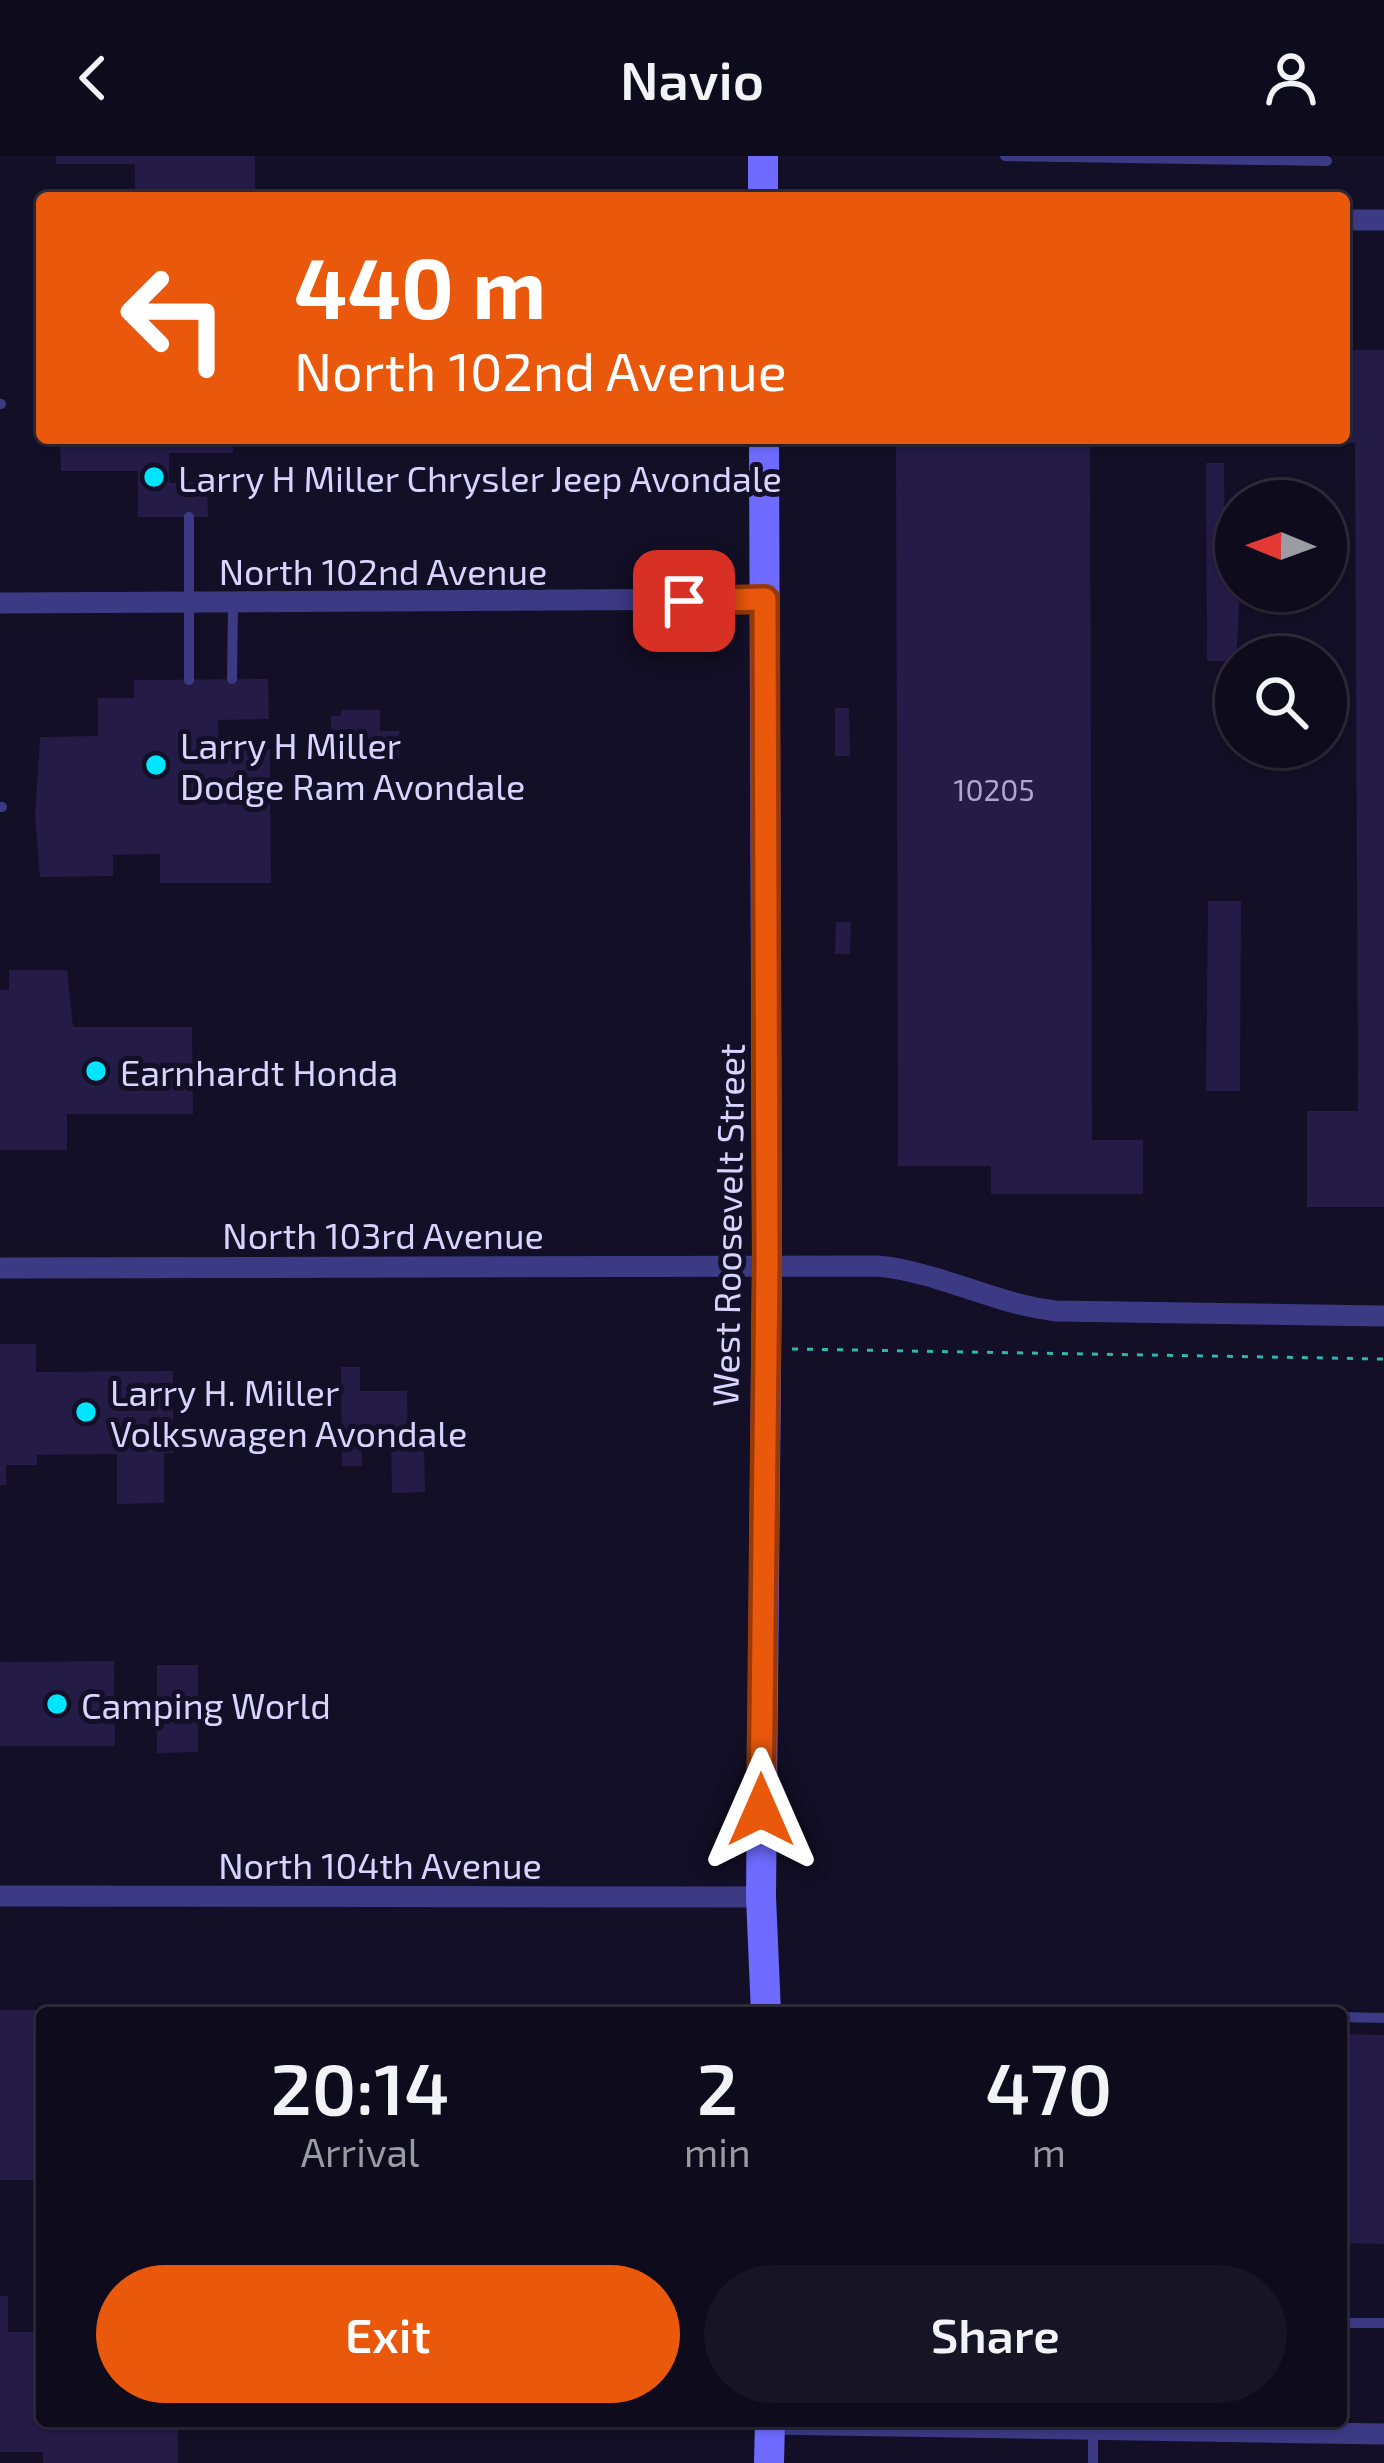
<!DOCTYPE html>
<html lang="en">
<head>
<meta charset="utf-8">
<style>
	:root { --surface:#0e0b1c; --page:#171425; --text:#f1f3f6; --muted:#9b9ba3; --line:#2e2b3b; --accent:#ea580c }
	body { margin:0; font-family:"Exo 2",sans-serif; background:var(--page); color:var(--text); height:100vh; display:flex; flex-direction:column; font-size:45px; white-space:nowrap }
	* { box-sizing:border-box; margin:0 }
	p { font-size:39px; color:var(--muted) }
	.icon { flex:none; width:66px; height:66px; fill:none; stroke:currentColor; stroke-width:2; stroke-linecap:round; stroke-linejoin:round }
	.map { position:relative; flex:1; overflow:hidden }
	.side { position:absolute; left:36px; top:1851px; width:1311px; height:420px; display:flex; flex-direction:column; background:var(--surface); border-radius:12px; box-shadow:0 3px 9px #0004,0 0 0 3px var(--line) }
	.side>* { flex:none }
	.banner { position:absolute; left:36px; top:36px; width:1314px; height:252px; border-radius:12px; box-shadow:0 3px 9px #0004,0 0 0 3px var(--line); background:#ea580c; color:#fff; overflow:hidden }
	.needle { width:78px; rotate:271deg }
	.controls { position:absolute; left:1215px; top:324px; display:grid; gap:24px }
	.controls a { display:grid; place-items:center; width:132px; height:132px; border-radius:50%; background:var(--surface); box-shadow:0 3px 9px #0004,0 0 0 3px var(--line); font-size:60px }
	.pin { position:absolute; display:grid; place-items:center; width:102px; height:102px; color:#fff; margin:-51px; border-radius:24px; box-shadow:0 6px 18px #0006 }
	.me { position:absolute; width:132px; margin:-66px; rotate:0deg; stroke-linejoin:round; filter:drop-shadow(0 0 9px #0008) }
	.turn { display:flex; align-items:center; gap:42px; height:252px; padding:0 60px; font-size:54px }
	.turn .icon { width:156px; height:156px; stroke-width:2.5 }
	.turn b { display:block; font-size:84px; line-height:102px }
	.eta { display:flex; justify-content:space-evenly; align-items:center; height:204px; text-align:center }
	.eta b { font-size:72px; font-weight:600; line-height:84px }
	.primary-button { display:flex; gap:24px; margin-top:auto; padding:24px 60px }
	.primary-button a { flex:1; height:138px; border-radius:72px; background:var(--accent); color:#fff; font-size:48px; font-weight:600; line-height:138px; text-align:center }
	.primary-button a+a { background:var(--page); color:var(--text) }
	header { display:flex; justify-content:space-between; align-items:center; height:156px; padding:0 60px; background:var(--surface); font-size:54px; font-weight:600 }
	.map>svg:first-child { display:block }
	.building { fill:#241b47 }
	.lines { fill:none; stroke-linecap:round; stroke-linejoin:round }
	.path { stroke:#2fb8b0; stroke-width:3; stroke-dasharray:6 9; stroke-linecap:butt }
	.lane { stroke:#3d3a85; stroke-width:10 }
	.street { stroke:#3d3a85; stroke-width:21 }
	.secondary { stroke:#6f6bff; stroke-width:30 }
	.route-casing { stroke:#983908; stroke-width:30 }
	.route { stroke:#ea580c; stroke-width:21 }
	.poi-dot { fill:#00e5ff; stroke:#130f26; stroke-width:4.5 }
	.labels { text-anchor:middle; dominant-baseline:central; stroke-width:10; stroke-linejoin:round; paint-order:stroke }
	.number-label { font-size:30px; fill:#aca6d1 }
	.poi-label { font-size:36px; fill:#d9d4ff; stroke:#130f26; text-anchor:start }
	.street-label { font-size:36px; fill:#d9d4ff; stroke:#130f26 }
</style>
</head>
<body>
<header><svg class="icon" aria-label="back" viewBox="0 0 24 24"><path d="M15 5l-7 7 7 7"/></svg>Navio<svg class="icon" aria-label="person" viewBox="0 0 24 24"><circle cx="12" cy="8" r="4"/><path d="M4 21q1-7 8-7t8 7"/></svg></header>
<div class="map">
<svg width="1384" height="2307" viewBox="0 0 1384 2307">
	<rect width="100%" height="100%" fill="#130f26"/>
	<g class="building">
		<polygon points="56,0 255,0 255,42 135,42 135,8 56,8"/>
		<polygon points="1344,194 1384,194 1384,1051 1307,1051 1307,955 1358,955 1355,287 1305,288 1305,282 1344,282"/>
		<polygon points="60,282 233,282 233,297 169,297 169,327 207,326 208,361 138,361 138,315 61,315"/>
		<polygon points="896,282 1090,282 1092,984 1143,984 1143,1038 991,1038 991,1010 898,1010"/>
		<polygon points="1206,307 1224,307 1225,404 1236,404 1240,435 1236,505 1207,505"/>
		<polygon points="268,523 269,563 218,564 219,593 270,593 271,727 160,727 160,698 113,699 113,720 40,721 35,660 40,581 98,580 98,542 134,542 134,524"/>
		<polygon points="835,552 849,552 850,600 835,600"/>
		<polygon points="341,554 380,554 380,575 399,575 399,601 331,601 331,560 341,560"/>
		<polygon points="1208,745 1241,745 1240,935 1206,935"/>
		<polygon points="836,766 851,766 850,798 835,798"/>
		<polygon points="9,814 67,814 73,871 192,871 193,958 67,958 67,994 0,994 0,834 9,834"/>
		<polygon points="0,1188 36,1188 36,1216 173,1215 173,1297 164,1297 164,1347 117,1348 117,1298 37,1299 37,1309 6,1309 6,1329 0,1329"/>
		<polygon points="341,1211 360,1211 360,1235 407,1235 408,1287 424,1287 425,1336 392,1337 391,1286 362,1286 362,1310 342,1310"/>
		<polygon points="114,1505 115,1590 0,1590 0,1506"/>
		<polygon points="157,1509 198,1509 198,1596 157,1597"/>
		<rect x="0" y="1854" width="42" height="170"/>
		<polygon points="1341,1878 1384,1879 1384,2088 1341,2087"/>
		<polygon points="0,2140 8,2140 8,2176 42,2176 42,2265 178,2265 178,2307 43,2307 43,2296 0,2296"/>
	</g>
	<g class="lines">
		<polyline class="path" points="792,1193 1384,1203"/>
		<g class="lane">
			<polyline points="1005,0 1327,5"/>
			<polyline points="0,248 1,248"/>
			<polyline points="232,523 233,447"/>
			<polyline points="189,524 189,361"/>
			<polyline points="0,651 2,651"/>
			<polyline points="1030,1857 1088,1857"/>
			<polyline points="1341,1861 1384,1862"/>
			<polyline points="1341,2167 1384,2167"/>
			<polyline points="1093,2274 1093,2307"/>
		</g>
		<g class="street">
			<polyline points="1344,64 1384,64"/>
			<polyline points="0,447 765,443"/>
			<path d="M0,1112L877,1110C940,1116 994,1148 1056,1155L1384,1160"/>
			<polyline points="0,1740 761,1741"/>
			<polyline points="770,2268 1384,2278"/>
		</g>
		<g class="secondary">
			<polyline points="763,0 763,42"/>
			<polyline points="764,282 767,1108 761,1741 766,1857"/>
			<polyline points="769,2307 770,2265"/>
		</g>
	</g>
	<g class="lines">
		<defs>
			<polyline id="route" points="684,445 765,443 767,1108 761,1654"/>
		</defs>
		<use href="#route" class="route-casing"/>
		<use href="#route" class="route"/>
	</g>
	<g class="poi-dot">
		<circle cx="154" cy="321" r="12"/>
		<circle cx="156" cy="609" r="12"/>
		<circle cx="96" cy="915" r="12"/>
		<circle cx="86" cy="1256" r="12"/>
		<circle cx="57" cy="1548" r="12"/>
	</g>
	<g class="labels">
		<g class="number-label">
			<text x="994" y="633">10205</text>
		</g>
		<g class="poi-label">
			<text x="178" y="321">Larry H Miller Chrysler Jeep Avondale</text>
			<text x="180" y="588">Larry H Miller<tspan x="180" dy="41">Dodge Ram Avondale</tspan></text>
			<text x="120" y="915">Earnhardt Honda</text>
			<text x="110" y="1235">Larry H. Miller<tspan x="110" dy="41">Volkswagen Avondale</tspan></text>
			<text x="81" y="1548">Camping World</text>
		</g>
		<g class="street-label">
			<text x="383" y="414">North 102nd Avenue</text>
			<text transform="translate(727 1069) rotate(-89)">West Roosevelt Street</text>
			<text x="383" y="1078">North 103rd Avenue</text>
			<text x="380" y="1708">North 104th Avenue</text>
		</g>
	</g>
</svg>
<div class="controls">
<a><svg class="needle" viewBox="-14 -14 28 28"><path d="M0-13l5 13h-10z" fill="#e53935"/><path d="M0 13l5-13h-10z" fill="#9b9ba3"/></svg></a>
<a><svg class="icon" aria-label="search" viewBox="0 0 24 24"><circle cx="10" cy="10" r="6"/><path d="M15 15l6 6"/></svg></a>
</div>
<div class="pin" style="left:684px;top:445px;background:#d93025"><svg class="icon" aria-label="arrive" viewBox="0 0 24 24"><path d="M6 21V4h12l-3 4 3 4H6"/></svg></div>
<svg class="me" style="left:761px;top:1654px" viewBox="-20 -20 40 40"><path d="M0-17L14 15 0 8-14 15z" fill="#ea580c" stroke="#fff" stroke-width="4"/></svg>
<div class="banner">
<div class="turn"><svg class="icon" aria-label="left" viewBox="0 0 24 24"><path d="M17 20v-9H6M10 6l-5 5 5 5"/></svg><div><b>440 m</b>North 102nd Avenue</div></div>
</div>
<section class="side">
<div class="eta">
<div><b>20:14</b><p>Arrival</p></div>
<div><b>2</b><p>min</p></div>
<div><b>470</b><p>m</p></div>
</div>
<div class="primary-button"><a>Exit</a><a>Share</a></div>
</section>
</div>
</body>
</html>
